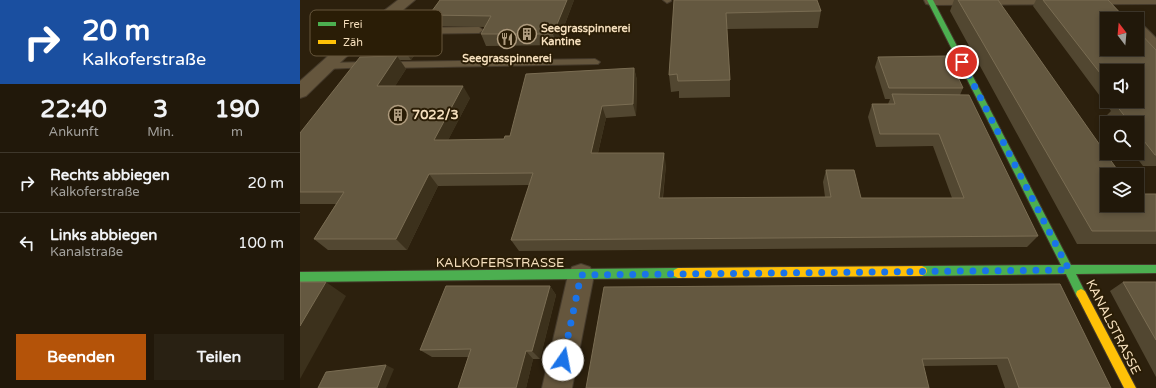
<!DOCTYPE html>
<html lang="de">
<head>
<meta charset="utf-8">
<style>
	:root { --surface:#21180a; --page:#292113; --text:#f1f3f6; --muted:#a2a09c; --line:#3e372b; --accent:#b45309 }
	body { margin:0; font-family:"Varela Round",sans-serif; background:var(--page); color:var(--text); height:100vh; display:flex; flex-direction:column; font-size:15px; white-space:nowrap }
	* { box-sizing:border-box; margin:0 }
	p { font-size:13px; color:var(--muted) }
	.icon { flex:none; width:22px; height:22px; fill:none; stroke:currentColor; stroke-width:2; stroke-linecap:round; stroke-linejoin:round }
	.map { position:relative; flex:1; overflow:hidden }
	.drawer { display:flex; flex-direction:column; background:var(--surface); width:300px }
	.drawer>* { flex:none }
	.guide { background:#1a4fa0; color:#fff; overflow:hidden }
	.needle { width:26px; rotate:344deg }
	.fabs { position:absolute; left:800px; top:12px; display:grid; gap:8px }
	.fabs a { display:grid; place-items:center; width:44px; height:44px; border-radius:0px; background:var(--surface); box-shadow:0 2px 6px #0003,0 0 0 1px var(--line); font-size:20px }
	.pin { position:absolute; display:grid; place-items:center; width:34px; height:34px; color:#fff; margin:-17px; border:2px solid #fff; border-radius:50%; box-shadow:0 1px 4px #0007 }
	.me { position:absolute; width:44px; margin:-22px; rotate:12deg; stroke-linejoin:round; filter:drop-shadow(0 0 3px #0008) }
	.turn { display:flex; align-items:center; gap:14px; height:84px; padding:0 16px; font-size:18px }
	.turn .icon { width:52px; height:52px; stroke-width:2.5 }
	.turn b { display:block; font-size:28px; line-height:34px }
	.eta { display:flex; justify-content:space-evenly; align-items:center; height:68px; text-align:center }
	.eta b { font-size:24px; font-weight:800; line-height:28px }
	.action { display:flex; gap:8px; margin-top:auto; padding:8px 16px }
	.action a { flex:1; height:46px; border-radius:0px; background:var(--accent); color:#fff; font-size:16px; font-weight:800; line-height:46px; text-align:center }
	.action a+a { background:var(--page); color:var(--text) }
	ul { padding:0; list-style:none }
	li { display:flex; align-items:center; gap:12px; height:60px; padding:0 16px; border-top:1px solid var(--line) }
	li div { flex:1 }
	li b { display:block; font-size:15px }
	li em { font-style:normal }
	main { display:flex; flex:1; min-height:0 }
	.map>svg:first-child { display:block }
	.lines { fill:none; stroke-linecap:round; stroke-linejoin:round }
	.lane-casing { stroke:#453a2b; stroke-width:2 }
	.street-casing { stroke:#453a2b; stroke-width:2 }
	.fast-casing { stroke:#453a2b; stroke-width:2 }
	.slow-casing { stroke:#453a2b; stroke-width:2 }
	.lane { fill:#65563d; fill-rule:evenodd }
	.street { fill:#65563d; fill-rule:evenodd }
	.fast { fill:#4caf50; fill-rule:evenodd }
	.slow { fill:#ffc107; fill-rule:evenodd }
	.wall { fill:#524731; fill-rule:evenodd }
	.shaded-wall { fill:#3c311c }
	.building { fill:#645840; stroke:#7a6d53 }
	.route { stroke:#1a73e8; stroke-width:7; stroke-dasharray:0 12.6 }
	.labels { text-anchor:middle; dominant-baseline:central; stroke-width:4; stroke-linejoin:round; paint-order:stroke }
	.far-poi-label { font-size:11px; font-weight:bold; fill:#f5dfbd; stroke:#2a1d06; text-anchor:start }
	.poi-label { font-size:13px; font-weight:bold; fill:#f5dfbd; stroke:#2a1d06; text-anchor:start }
	.street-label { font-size:13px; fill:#f5dfbd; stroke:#2a1d06 }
	.key { fill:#2a1d06; stroke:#67573d; stroke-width:1 }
	.key-label { font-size:11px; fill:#f5dfbd }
</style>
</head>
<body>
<main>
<section class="drawer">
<div class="guide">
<div class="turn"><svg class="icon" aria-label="right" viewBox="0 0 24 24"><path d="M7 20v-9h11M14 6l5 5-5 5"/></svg><div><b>20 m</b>Kalkoferstraße</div></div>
</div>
<div class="eta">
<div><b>22:40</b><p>Ankunft</p></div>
<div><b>3</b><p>Min.</p></div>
<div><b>190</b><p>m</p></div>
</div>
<ul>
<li><svg class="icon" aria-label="right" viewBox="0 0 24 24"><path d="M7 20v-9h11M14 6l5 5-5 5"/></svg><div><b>Rechts abbiegen</b><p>Kalkoferstraße</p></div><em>20 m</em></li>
<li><svg class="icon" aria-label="left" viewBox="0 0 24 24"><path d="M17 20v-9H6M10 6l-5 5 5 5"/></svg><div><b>Links abbiegen</b><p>Kanalstraße</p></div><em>100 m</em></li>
</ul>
<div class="action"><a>Beenden</a><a>Teilen</a></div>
</section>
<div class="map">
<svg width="856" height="388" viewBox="0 0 856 388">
	<rect width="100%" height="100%" fill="#2c200d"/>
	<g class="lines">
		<defs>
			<g id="lane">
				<polygon points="363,0 371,0 371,1 367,3"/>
				<polygon points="70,25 98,28 179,27 183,30 179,33 98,34 67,30 66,28"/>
				<polygon points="295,59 300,62 298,64 87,68 82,65 87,62"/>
				<polygon points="68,62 73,65 71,67 25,69 20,66 25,63"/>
			</g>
			<g id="street">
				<polygon points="98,0 115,0 45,58 6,96 0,98 0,81 46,40"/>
				<polygon points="624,0 856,0 856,4 631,5 626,4"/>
				<polygon points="837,23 843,25 856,38 856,53 850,52 837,37"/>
				<polygon points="281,264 290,267 294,275 272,388 242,388 268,275 272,267"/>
			</g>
			<g id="fast">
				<polygon points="627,0 633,0 771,265 856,265 856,273 776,274 786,294 785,297 781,299 777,297 766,274 622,276 618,274 617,271 618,268 622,266 761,265"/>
				<polygon points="378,268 382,270 383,273 382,276 378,278 0,282 0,272"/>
			</g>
			<g id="slow">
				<polygon points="622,266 626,268 627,271 626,274 622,276 378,278 374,276 373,273 374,270 378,268"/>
				<polygon points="781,289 785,291 836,388 824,388 776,294 777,291"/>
			</g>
		</defs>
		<use href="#lane" class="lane-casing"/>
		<use href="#street" class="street-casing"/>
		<use href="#fast" class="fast-casing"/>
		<use href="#slow" class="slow-casing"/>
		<use href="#lane" class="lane"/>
		<use href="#street" class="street"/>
		<use href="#fast" class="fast"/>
		<use href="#slow" class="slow"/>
	</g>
	<g class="wall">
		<polygon points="140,0 274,0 257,45 186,46 181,34 185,27 136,26 129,15"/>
		<polygon points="374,0 521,11 518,28 427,29 430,80 430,97 379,98 379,91 371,92 369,75"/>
		<polygon points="654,0 698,0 807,205 856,194 856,244 777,244 650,11"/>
		<path d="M736,0H808L856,50V166H843L833,153H837V123H811L806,116L811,111L733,6ZM807,71L837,101H807Z"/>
		<polygon points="120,47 111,60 100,60 106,69 95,86 170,98 148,140 204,139 334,68 337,80 336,116 306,118 298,153 366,165 363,198 525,197 523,182 526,170 561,198 652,198 633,146 576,147 568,117 572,104 588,104 590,99 585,99 575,67 578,57 663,88 660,95 738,236 727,247 219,251 211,240 229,185 138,186 107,250 28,250 14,239 36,204 0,204 0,133 73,57 71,54"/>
		<polygon points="823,282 856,282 856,377 810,291"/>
		<polygon points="760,284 811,388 705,388 697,365 624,366 286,388"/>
		<polygon points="250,286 256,295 240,359 233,359 226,388 158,388 168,357 132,357 120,350"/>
	</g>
	<g class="shaded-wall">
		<polygon points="267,0 274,0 257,45 253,34"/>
		<polygon points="116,41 120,47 111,60 107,54"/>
		<polygon points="97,56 106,69 87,99 77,86"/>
		<polygon points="334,68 337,80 336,116 333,104"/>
		<polygon points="163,86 170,98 142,152 134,140"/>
		<polygon points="302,106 306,118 295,165 291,153"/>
		<polygon points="364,153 366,165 361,210 359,198"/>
		<polygon points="129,174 138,186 107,250 96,239"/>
		<polygon points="26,282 46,296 0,379 0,326"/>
		<polygon points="250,286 256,295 240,359 232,351"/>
		<polygon points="226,351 233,359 226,388 216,388"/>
		<polygon points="86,365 94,369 86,388 77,388"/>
	</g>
	<g class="building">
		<polygon points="140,0 267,0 253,34 181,34 191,16 129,15"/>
		<polygon points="374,0 517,0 521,11 426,13 430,80 378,81 377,74 369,75"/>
		<polygon points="658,0 698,0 821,175 807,175 807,205 837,205 837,194 856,194 856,231 792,231"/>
		<polygon points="743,0 808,0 826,19 807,19 807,49 837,49 837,30 856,50 856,155 855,155 837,132 837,123 830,123 816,105 825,105 822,101 837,101 837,71 807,71 807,82"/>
		<polygon points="97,56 77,86 163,86 134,140 146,140 204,139 205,136 210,136 226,74 334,68 333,104 302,106 291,153 364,153 359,198 531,197 526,170 554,170 561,198 664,198 639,134 580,134 572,104 595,104 592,94 669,95 738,236 211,240 233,173 129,174 96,239 14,239 44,192 0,192 0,133 60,57"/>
		<polygon points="648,56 663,88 589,88 578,57"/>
		<polygon points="0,282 26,282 0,326"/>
		<polygon points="823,282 856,282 856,340"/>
		<polygon points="760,284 811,388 719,388 708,358 622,359 629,388 286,388 304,287"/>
		<polygon points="146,286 250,286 232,351 226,351 216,388 158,388 171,349 120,350"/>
		<polygon points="86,365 77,388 18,388 26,372"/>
	</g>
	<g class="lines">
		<polyline class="route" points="263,360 281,275 769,270 662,62"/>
	</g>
	<defs>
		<symbol id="building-ring" viewBox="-11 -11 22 22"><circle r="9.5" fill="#2a1d06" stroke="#af9c7f" stroke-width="1.5"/><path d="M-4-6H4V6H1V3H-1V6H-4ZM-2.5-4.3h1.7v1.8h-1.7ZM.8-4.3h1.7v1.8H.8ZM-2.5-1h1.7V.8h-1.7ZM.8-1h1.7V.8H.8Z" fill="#af9c7f"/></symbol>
		<symbol id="restaurant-ring" viewBox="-11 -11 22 22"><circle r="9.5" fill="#2a1d06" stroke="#af9c7f" stroke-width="1.5"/><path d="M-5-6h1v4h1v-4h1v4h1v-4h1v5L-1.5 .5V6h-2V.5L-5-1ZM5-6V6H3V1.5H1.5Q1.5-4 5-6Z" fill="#af9c7f"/></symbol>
	</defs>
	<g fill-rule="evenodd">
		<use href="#building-ring" x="216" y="23" width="22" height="22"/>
		<use href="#restaurant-ring" x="196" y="28" width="22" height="22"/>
		<use href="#building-ring" x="87" y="104" width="22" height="22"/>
	</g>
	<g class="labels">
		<g class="far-poi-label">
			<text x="241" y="28">Seegrasspinnerei<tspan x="241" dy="13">Kantine</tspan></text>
			<text x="207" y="58" text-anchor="middle">Seegrasspinnerei</text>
		</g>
		<g class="poi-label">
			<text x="112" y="115">7022/3</text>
		</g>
		<g class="street-label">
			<text x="200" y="263">KALKOFERSTRASSE</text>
			<text transform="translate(813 327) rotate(63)">KANALSTRASSE</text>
		</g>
	</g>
	<rect x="10" y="10" width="132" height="46" rx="6" class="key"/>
	<rect x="18" y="22" width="18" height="4" fill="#4caf50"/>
	<rect x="18" y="40" width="18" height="4" fill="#ffc107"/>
	<g class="key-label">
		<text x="43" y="28">Frei</text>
		<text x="43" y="46">Zäh</text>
	</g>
</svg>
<div class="fabs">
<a><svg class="needle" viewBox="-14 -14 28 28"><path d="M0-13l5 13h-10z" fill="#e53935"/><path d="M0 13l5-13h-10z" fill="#a2a09c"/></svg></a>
<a><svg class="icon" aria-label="sound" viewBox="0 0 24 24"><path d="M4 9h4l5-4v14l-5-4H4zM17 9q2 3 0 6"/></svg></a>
<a><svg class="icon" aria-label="search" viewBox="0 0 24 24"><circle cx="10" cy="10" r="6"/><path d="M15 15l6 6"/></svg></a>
<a><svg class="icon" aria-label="layers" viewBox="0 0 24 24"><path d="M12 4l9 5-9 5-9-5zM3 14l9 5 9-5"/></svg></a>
</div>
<div class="pin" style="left:662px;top:62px;background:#d93025"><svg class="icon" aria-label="arrive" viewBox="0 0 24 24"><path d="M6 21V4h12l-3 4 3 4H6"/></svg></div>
<svg class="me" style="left:263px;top:360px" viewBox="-20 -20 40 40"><circle r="19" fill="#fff"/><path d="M0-13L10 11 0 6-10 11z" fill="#1a73e8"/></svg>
</div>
</main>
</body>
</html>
